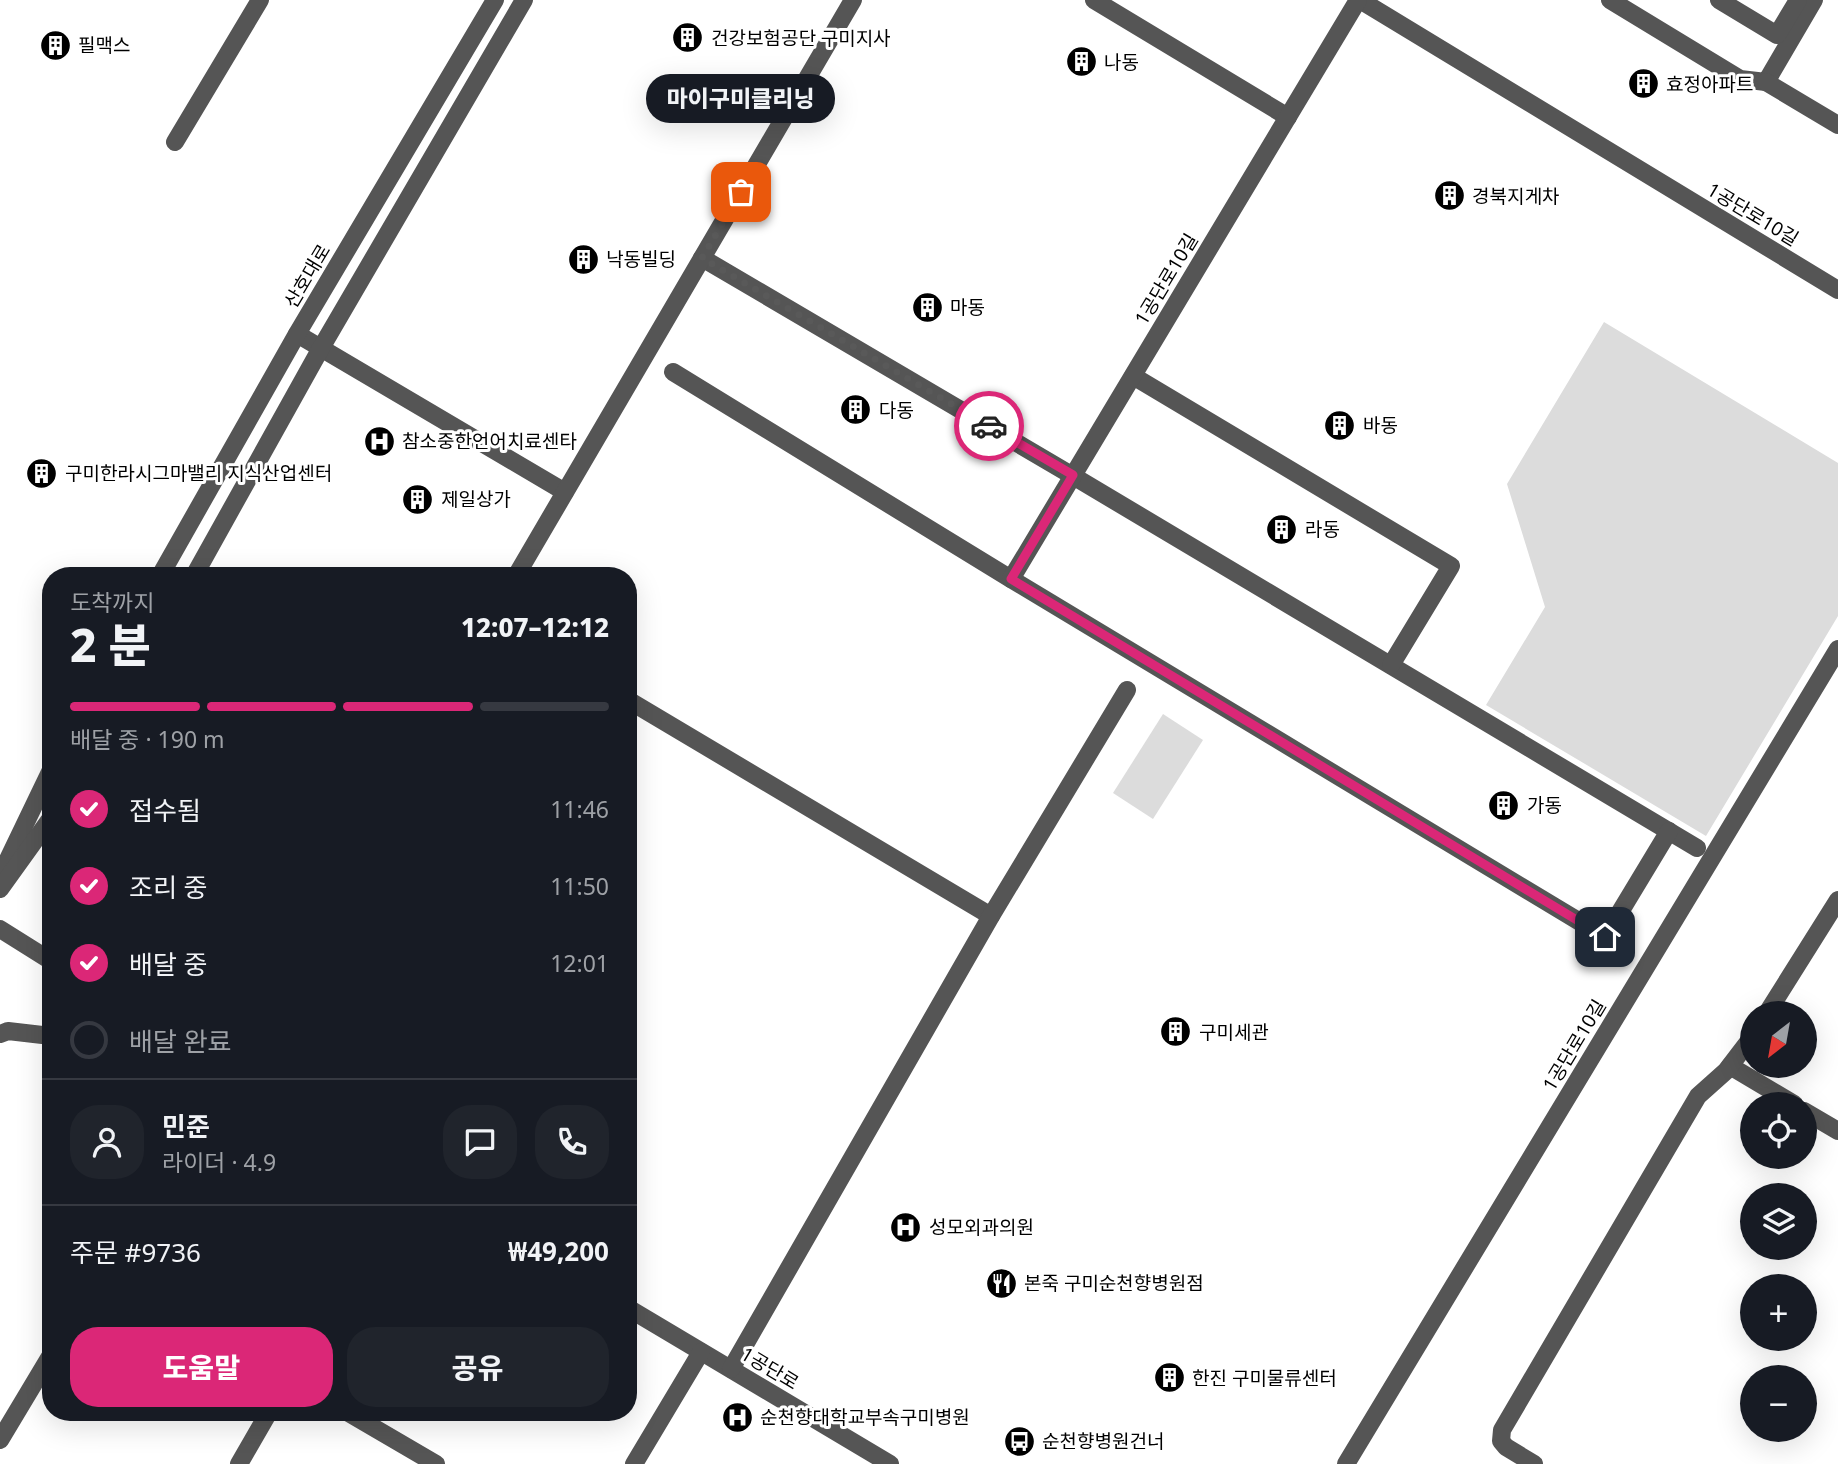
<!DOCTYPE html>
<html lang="ko">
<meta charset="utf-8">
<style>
:root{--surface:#171b24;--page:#20242c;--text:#f1f3f6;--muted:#9ea1a6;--line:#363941;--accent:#db2777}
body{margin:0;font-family:"Noto Sans","Noto Sans KR",sans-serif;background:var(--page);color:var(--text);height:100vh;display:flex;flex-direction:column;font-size:26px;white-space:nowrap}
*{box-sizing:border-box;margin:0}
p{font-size:23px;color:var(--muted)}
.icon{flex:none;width:38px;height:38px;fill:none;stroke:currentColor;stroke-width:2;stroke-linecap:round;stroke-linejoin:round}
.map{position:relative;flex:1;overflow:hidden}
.drawer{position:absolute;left:42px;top:567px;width:595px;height:854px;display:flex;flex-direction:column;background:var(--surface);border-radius:28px;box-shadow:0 7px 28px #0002}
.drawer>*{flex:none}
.needle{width:46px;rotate:211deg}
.tools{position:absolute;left:1740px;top:1001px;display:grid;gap:14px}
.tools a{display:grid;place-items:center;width:77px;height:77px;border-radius:50%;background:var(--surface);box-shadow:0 7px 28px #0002;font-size:35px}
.pin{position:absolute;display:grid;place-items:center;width:60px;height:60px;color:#fff;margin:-30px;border-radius:14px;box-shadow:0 4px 10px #0006}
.courier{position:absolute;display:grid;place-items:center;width:70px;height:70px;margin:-35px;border:5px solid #db2777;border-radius:50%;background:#fff;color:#222;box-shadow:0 2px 9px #0007}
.bubble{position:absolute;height:49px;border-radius:24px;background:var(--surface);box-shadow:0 7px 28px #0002;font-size:23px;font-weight:800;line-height:49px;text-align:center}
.overview em{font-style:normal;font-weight:800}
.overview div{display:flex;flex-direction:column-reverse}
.overview{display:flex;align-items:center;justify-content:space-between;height:119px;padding:0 28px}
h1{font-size:46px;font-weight:800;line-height:52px}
.bar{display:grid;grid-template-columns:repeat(4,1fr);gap:10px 7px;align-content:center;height:84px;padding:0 28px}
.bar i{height:9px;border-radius:5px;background:var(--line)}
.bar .current{background:var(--accent)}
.bar p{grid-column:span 4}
.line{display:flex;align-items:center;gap:18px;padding:0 28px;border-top:2px solid var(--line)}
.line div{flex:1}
.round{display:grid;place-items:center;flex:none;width:74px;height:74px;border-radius:28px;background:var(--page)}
ol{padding:0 28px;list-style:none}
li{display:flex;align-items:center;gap:21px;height:77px}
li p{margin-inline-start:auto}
li .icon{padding:7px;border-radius:50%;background:var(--accent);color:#fff;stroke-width:4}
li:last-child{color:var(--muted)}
li i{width:38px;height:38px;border:4px solid var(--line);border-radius:50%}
.primary-button{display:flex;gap:14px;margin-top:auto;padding:14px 28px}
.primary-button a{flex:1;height:80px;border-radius:28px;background:var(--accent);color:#fff;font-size:28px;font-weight:800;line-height:80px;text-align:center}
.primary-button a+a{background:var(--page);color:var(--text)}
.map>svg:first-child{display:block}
.green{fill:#dcdcdc}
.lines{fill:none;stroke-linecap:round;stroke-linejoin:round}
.minor{stroke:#555;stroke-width:18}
.done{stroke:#595959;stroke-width:7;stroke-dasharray:0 12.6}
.route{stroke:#db2777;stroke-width:9}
.labels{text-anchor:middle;stroke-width:6;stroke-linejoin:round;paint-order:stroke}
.poi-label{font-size:19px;fill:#000;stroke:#fff;text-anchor:start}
.street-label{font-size:19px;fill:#000;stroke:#fff}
</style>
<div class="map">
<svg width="1838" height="1464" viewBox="0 0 1838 1464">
<rect width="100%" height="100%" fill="#fff"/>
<g class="green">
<polygon points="1604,322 1838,463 1838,616 1706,836 1486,705 1545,607 1507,484"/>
<polygon points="1163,714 1203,740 1153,819 1113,793"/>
</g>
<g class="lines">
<g class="minor">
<polyline points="1094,0 1288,117"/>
<polyline points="1360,0 1838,290"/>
<polyline points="1610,0 1740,79 1766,82 1814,0"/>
<polyline points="1719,0 1777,35 1798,0"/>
<polyline points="1766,82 1838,125"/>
<polyline points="175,142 260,0"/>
<polyline points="702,258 1073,476 1697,848"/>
<polyline points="297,334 565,492"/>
<polyline points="673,372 1011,579 1605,937 1669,831"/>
<polyline points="1133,376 1451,566 1391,665"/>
<polyline points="160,576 297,334 495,0"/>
<polyline points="194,576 321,348 524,0"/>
<polyline points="516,576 853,0"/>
<polyline points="1011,579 1358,0"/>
<polyline points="628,700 991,916"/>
<polyline points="0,876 51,770"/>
<polyline points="0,889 51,818"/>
<polyline points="0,929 51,961"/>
<polyline points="1767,1013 1838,900"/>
<polyline points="0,1034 8,1031 51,1036"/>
<polyline points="1730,1066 1794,1104"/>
<polyline points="1804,1111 1838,1131"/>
<polyline points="628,1308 890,1464"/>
<polyline points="731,1369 991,916 1127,690"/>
<polyline points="347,1412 436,1464"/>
<polyline points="0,1440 51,1355"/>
<polyline points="239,1464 269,1412"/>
<polyline points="634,1464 701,1352"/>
<polyline points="1346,1464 1838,649"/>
<polyline points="1534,1464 1506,1447 1501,1441 1502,1430 1698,1096 1726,1071 1752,1037"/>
</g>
</g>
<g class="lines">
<polyline class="done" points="741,192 702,258 989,426"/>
<polyline class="route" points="989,426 1073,475 1011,579 1605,937"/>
</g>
<defs>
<symbol id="building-disc" viewBox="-11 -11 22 22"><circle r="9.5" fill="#000" stroke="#fff"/><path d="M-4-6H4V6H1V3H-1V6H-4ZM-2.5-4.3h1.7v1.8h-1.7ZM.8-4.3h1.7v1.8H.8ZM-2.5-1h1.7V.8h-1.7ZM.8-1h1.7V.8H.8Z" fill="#fff"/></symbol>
<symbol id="hospital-disc" viewBox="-11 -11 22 22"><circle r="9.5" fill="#000" stroke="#fff"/><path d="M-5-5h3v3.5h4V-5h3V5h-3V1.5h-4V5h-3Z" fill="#fff"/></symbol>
<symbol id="restaurant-disc" viewBox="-11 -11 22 22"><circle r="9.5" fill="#000" stroke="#fff"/><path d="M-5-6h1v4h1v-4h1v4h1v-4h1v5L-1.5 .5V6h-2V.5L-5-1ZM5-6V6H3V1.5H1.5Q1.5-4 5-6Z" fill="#fff"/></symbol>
<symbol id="bus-disc" viewBox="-11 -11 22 22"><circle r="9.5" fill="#000" stroke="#fff"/><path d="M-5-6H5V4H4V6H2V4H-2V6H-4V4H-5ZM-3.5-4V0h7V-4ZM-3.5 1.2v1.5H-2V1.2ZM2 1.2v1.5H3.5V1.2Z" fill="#fff"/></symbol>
</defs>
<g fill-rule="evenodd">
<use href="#building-disc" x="670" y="20" width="35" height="35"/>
<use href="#building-disc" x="38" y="28" width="35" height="35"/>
<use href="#building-disc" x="1064" y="44" width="35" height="35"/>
<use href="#building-disc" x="1626" y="66" width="35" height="35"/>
<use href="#building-disc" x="1432" y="178" width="35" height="35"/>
<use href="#building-disc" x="566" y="242" width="35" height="35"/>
<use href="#building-disc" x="910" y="290" width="35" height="35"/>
<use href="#building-disc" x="838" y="392" width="35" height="35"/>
<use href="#building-disc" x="1322" y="408" width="35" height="35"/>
<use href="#hospital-disc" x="362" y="424" width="35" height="35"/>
<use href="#building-disc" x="24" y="456" width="35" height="35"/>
<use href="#building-disc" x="400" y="482" width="35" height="35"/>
<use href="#building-disc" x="1264" y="512" width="35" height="35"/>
<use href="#building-disc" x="1486" y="788" width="35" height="35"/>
<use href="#building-disc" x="1158" y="1014" width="35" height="35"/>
<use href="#hospital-disc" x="888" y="1210" width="35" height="35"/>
<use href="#restaurant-disc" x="984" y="1266" width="35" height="35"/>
<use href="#building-disc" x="1152" y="1360" width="35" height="35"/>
<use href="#hospital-disc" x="720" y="1400" width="35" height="35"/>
<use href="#bus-disc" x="1002" y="1424" width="35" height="35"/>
</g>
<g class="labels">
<g class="poi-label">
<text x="711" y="45">건강보험공단 구미지사</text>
<text x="78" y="52">필맥스</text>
<text x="1104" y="69">나동</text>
<text x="1666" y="91">효정아파트</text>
<text x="1472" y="203">경북지게차</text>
<text x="606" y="266">낙동빌딩</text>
<text x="950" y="314">마동</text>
<text x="879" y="417">다동</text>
<text x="1363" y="432">바동</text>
<text x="402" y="448">참소중한언어치료센타</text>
<text x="65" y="480">구미한라시그마밸리 지식산업센터</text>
<text x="441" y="506">제일상가</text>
<text x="1305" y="536">라동</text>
<text x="1527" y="812">가동</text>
<text x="1199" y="1039">구미세관</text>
<text x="929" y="1234">성모외과의원</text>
<text x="1024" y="1290">본죽 구미순천향병원점</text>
<text x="1192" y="1385">한진 구미물류센터</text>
<text x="760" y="1424">순천향대학교부속구미병원</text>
<text x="1042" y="1448">순천향병원건너</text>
</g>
<g class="street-label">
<text transform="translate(1753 214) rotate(31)" y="7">1공단로10길</text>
<text transform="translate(307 276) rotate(-59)" y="7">산호대로</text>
<text transform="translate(1166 279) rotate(-59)" y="7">1공단로10길</text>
<text transform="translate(1574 1045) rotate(-59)" y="7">1공단로10길</text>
<text transform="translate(770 1368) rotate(31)" y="7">1공단로</text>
</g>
</g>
</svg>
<div class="tools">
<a><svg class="needle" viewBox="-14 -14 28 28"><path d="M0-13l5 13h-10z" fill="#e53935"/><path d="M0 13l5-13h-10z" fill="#9ea1a6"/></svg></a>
<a><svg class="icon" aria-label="locate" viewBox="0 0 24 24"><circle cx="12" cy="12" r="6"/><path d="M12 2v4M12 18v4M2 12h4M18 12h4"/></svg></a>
<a><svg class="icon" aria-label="layers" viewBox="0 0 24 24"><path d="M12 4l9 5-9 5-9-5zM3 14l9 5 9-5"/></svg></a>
<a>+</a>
<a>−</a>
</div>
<div class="pin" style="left:741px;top:192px;background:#ea580c"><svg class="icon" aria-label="bag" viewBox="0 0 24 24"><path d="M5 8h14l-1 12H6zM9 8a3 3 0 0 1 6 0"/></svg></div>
<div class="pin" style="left:1605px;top:937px;background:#1f2937"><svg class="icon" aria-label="home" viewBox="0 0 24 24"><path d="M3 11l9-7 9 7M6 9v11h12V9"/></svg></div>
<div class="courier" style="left:989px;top:426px"><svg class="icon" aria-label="car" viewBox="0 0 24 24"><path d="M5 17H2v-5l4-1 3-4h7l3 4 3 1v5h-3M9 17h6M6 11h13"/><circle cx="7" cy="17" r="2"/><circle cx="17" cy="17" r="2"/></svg></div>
<div class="bubble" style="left:646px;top:74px;width:189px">마이구미클리닝</div>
<section class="drawer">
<div class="overview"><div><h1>2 분</h1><p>도착까지</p></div><em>12:07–12:12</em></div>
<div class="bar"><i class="current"></i><i class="current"></i><i class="current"></i><i></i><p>배달 중 · 190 m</p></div>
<ol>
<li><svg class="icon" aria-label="check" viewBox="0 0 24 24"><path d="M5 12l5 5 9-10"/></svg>접수됨<p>11:46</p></li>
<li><svg class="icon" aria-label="check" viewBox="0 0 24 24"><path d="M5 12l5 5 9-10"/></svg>조리 중<p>11:50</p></li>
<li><svg class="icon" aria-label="check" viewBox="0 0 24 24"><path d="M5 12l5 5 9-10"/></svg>배달 중<p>12:01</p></li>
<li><i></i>배달 완료</li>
</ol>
<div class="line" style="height:126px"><a class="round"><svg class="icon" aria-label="person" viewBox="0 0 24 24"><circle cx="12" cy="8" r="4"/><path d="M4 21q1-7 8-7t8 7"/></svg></a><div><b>민준</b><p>라이더 · 4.9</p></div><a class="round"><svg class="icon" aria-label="chat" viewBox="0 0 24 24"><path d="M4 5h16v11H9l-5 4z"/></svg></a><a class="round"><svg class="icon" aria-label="phone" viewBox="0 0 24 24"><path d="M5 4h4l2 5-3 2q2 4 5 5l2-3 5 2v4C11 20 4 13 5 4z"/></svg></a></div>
<div class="line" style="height:91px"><div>주문 #9736</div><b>₩49,200</b></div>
<div class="primary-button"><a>도움말</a><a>공유</a></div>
</section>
</div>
